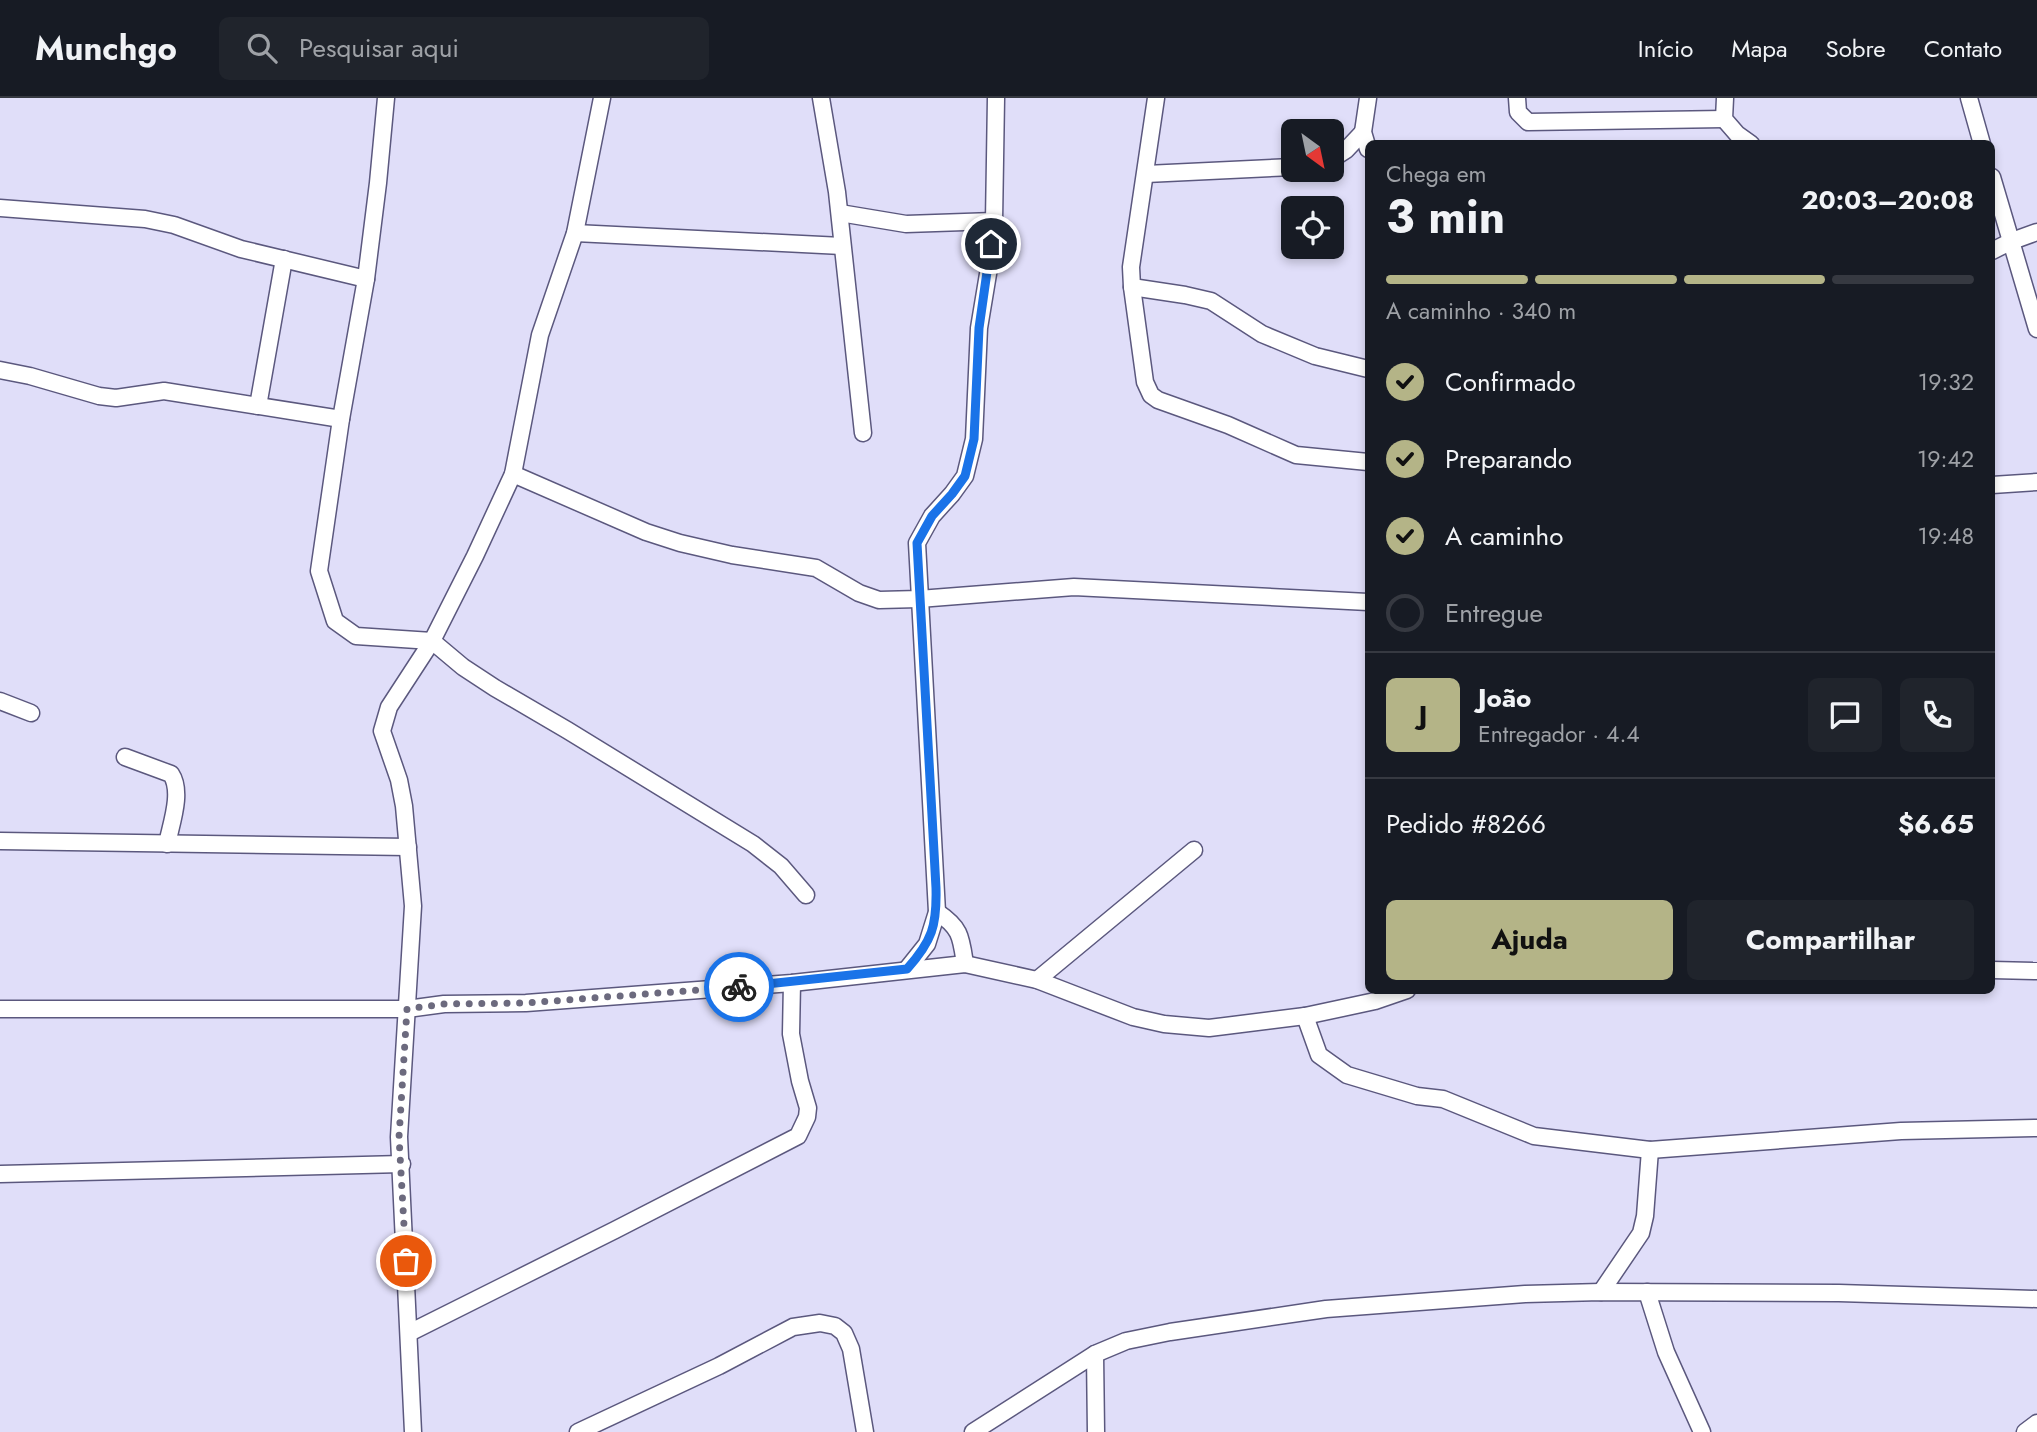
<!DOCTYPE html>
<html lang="pt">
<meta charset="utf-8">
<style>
:root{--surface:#171b24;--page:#20242c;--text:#f1f3f6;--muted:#9ea1a6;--line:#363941;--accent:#b4b487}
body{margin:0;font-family:Jost,sans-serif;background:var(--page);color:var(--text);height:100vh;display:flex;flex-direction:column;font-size:26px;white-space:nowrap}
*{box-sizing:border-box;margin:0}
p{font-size:23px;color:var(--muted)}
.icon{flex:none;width:38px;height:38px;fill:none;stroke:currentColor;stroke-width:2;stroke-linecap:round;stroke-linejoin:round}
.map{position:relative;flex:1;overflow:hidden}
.side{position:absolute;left:1365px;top:42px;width:630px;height:854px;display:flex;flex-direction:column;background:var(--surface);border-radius:10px;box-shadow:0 4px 10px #0003}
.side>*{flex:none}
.needle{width:46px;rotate:147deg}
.buttons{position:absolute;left:1281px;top:21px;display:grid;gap:14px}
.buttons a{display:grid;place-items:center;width:63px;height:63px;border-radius:10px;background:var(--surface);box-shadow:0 4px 10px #0003;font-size:35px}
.pin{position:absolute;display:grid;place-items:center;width:60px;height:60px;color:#fff;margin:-30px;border:4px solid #fff;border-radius:50%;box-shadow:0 2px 7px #0007}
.courier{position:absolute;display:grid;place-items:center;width:70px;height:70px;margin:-35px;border:5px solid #1a73e8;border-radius:50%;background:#fff;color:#222;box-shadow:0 2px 9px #0007}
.summary em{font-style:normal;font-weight:700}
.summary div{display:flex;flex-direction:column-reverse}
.summary{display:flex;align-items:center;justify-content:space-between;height:119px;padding:0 21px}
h1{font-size:46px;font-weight:700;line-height:52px}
.bar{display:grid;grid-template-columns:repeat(4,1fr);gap:10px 7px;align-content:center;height:84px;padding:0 21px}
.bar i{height:9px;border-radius:5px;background:var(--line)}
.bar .active{background:var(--accent)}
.bar p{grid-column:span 4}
.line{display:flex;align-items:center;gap:18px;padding:0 21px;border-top:2px solid var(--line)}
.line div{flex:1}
.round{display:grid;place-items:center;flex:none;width:74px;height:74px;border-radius:10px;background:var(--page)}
ol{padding:0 21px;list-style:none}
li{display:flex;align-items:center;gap:21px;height:77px}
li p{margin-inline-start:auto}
li .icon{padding:7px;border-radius:50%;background:var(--accent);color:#111;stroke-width:4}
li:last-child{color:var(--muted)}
li i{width:38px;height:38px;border:4px solid var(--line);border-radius:50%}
.action{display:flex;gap:14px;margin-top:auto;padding:14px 21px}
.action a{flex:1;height:80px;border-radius:10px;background:var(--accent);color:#111;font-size:28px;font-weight:700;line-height:80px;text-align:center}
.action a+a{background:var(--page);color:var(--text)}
header{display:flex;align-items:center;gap:42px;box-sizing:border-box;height:98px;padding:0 35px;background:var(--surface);border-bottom:2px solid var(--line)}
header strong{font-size:33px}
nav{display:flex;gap:38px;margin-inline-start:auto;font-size:24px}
.search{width:490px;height:63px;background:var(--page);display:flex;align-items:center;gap:18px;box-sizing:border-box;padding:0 24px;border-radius:10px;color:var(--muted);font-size:26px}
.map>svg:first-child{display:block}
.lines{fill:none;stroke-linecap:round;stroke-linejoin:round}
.street-casing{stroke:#5b587e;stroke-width:19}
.street{stroke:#fff;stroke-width:16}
.done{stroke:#6c6a7e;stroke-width:7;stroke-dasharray:0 12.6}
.route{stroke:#1a73e8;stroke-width:9}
</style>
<header>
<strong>Munchgo</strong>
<div class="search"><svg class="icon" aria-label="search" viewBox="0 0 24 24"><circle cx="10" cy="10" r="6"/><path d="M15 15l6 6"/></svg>Pesquisar aqui</div>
<nav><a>Início</a><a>Mapa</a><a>Sobre</a><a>Contato</a></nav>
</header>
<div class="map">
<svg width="2037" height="1334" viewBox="0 0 2037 1334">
<rect width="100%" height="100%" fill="#e0def9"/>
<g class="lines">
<defs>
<g id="street">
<polyline points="386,0 378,85 366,181 341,321 319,473 335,523 356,538 432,543 463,569 495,590 567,632 753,746 781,768 806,797"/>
<polyline points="821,0 837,94 863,335"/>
<polyline points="1156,0 1131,169 1132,189 1185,197 1211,203 1262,236 1315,258 1368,271"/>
<polyline points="1368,0 1363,34 1368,51"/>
<polyline points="1517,0 1518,14 1528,24 1724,21"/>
<polyline points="1725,0 1724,21 1737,36 1751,46"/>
<polyline points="1969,0 1982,46"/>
<polyline points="1332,61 1346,52 1363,34"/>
<polyline points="1146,76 1293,69"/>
<polyline points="1992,79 2037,231"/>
<polyline points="0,110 145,121 174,127 241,151 366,181"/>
<polyline points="840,115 906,126 994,123"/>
<polyline points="575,135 842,148"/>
<polyline points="1992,153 2012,143 2037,134"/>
<polyline points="1132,189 1145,284 1151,297 1158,302 1228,327 1296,357 1368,364"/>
<polyline points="0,272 30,278 99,298 116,300 164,293 341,321"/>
<polyline points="258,308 284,161"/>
<polyline points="513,376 646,434 680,445 732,457 816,470 859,495 879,502 919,501 1074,489 1368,504"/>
<polyline points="1992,387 2037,384"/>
<polyline points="0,603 31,615"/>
<path d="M125,659L171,676C183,694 171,726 167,746"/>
<polyline points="0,743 408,749"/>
<path d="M937,814C961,830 961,839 965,866"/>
<polyline points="907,871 927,846 937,814 917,445 932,418 952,396 965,378 974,341 979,230 989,170 994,123 996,0"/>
<polyline points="1992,872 2037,873"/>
<polyline points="1037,882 1194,752"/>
<polyline points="0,911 407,911 444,906 526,905 792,885 965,866 1037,882 1133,919 1164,926 1209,930 1305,918 1375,903 1407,892"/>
<polyline points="1305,918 1319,957 1347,977 1417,998 1443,1001 1534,1038 1650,1052 1901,1033 2037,1030"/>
<polyline points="0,1076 402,1066"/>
<polyline points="1601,1194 1641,1135 1645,1118 1650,1052"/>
<polyline points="1647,1194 1666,1254 1702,1334"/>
<polyline points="409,1235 615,1132 798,1038 807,1019 808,1010 800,983 791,936 792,885"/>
<polyline points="1095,1256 1096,1334"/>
<polyline points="413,1334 399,1039 413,808 404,708 399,682 382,633 389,609 432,543 475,458 513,376 540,237 575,135 602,0"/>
<polyline points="578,1334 719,1268 793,1229 820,1225 835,1228 844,1235 851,1251 865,1334"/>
<polyline points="973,1334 1095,1256 1126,1243 1170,1234 1326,1211 1525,1196 1601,1194 1839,1195 2037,1201"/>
<polyline points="2025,1334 2037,1325"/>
</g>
</defs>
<use href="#street" class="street-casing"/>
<use href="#street" class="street"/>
</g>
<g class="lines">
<polyline class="done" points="406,1163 399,1039 407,911 444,906 526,905 739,889"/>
<path class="route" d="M739,889L907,871C932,843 937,828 936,790L917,445L932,418L952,396L965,378L974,341L979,230L991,146"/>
</g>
</svg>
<div class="buttons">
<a><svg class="needle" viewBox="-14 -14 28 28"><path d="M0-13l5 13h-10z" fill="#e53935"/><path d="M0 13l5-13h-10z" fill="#9ea1a6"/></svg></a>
<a><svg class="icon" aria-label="locate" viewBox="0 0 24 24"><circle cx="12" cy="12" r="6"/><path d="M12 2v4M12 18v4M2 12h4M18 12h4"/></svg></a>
</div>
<div class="pin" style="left:406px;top:1163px;background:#ea580c"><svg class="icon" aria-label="bag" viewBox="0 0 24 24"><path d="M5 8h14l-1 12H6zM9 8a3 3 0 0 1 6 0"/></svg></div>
<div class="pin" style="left:991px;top:146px;background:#1f2937"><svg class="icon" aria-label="home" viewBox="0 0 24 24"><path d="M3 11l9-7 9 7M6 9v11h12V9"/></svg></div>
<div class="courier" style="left:739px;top:889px"><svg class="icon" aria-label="bike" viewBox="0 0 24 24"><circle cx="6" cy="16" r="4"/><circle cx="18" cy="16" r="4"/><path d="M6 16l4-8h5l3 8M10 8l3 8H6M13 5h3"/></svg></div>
<section class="side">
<div class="summary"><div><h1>3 min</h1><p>Chega em</p></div><em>20:03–20:08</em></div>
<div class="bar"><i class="active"></i><i class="active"></i><i class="active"></i><i></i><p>A caminho · 340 m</p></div>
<ol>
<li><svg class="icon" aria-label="check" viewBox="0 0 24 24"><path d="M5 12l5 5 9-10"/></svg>Confirmado<p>19:32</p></li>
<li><svg class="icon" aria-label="check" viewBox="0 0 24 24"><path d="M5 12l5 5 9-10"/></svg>Preparando<p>19:42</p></li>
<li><svg class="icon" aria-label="check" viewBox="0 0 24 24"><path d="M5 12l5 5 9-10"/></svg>A caminho<p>19:48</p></li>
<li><i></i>Entregue</li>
</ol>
<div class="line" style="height:126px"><b class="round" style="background:var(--accent);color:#111">J</b><div><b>João</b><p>Entregador · 4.4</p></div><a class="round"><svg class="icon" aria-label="chat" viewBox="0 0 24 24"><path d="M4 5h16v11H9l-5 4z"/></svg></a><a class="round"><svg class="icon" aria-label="phone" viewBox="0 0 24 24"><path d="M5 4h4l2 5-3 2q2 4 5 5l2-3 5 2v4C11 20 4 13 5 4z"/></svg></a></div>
<div class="line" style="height:91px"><div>Pedido #8266</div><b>$6.65</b></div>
<div class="action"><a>Ajuda</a><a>Compartilhar</a></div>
</section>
</div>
